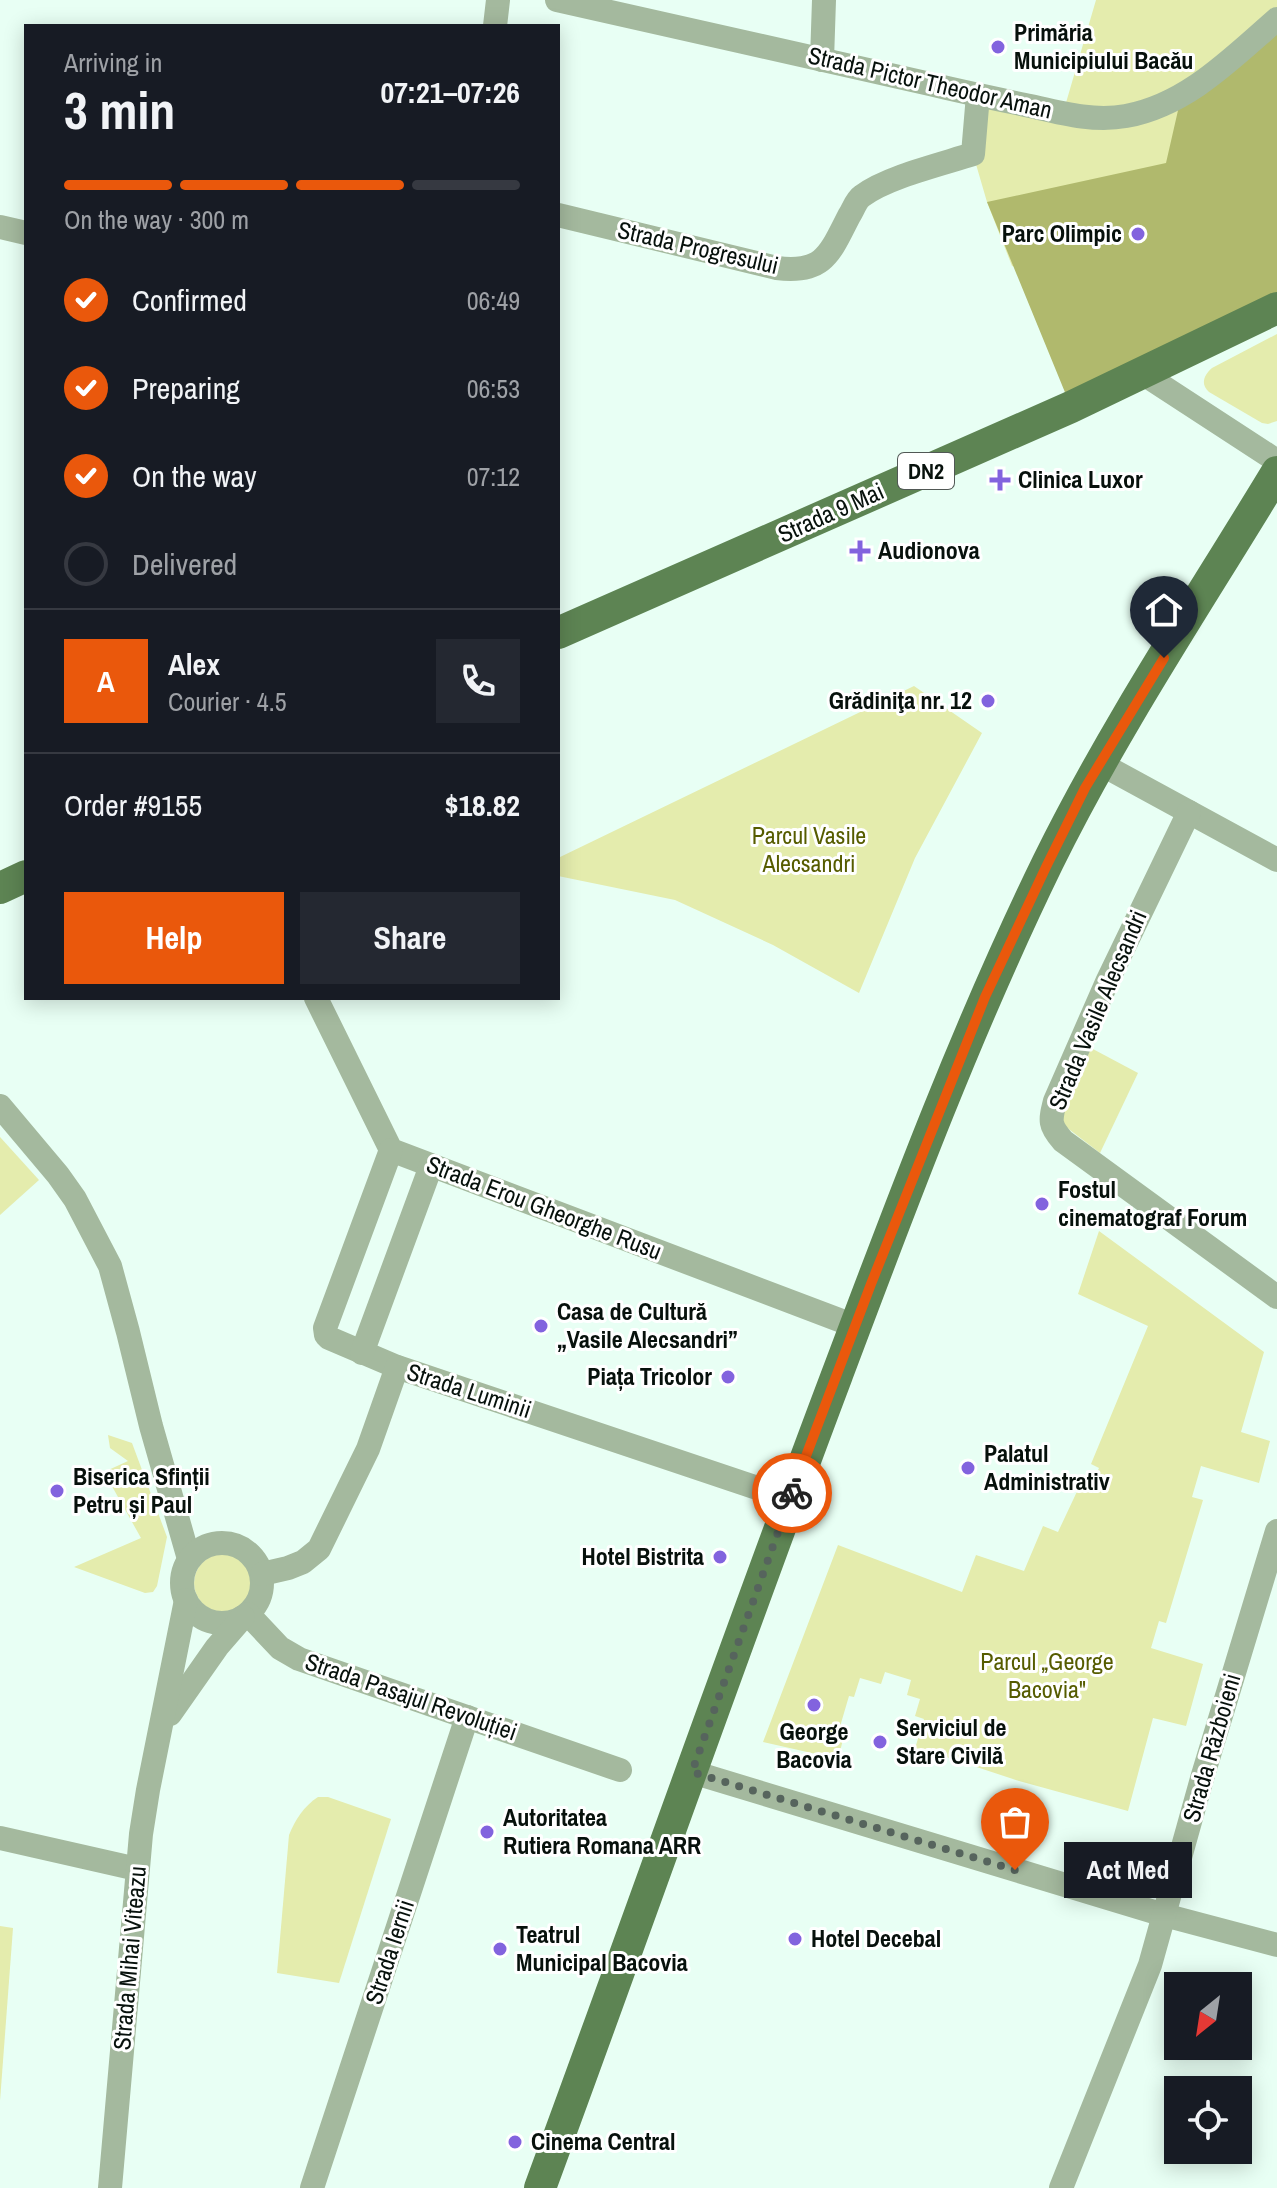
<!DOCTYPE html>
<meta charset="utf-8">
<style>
:root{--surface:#171b24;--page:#242831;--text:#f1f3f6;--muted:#9ea1a6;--line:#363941;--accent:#ea580c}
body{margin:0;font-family:"Archivo Narrow",sans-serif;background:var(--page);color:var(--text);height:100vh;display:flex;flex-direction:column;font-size:30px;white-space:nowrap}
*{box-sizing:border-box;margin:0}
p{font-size:26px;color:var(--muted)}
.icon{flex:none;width:44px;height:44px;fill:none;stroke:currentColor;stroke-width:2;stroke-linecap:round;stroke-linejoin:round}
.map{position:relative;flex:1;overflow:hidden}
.side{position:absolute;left:24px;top:24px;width:536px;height:976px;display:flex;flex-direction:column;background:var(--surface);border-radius:0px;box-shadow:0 4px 20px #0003}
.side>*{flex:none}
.needle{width:52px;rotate:210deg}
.fabs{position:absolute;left:1164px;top:1972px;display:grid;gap:16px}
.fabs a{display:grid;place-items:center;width:88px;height:88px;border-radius:0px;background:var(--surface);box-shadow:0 4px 20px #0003;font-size:40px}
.pin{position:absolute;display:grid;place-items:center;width:68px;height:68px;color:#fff;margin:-82px -34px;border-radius:50% 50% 50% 0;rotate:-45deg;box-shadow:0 0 8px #0007}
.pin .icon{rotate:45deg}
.courier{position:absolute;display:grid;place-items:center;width:80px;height:80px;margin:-40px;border:6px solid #ea580c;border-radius:50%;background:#fff;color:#222;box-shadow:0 2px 10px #0007}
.bubble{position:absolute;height:56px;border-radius:0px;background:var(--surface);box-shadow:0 4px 20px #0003;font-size:26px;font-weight:700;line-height:56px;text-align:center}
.summary em{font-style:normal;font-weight:700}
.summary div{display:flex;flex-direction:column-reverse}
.summary{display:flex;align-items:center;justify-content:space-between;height:136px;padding:0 40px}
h1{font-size:52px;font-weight:700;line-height:60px}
.bar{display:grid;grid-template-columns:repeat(4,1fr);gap:12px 8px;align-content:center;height:96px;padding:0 40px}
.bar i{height:10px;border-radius:6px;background:var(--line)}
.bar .active{background:var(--accent)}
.bar p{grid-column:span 4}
.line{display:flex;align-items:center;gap:20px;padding:0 40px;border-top:2px solid var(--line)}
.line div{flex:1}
.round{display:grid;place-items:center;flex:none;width:84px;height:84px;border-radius:0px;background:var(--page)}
ol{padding:0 40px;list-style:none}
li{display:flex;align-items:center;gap:24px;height:88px}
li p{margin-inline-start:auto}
li .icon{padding:8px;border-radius:50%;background:var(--accent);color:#fff;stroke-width:4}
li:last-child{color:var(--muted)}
li i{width:44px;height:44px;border:4px solid var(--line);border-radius:50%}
.cta{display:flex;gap:16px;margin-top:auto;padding:16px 40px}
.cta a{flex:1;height:92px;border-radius:0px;background:var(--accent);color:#fff;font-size:32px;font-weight:700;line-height:92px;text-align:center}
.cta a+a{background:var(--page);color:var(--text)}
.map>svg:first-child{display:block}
.green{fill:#e4ecad}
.forest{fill:#b0b96d}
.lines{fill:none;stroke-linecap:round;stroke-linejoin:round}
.minor{stroke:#a4b99e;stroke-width:24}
.major{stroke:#5d8453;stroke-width:32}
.done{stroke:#56645d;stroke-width:8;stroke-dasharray:0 14.4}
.route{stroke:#ea580c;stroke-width:10}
.poi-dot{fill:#8263de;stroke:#fff;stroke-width:3}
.labels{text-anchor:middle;stroke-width:6;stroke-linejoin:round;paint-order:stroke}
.shield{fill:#fff;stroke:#515855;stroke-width:2}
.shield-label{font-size:22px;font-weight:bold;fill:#07110c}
.poi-label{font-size:24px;font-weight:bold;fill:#07110c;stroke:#fff;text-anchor:start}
.street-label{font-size:24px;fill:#07110c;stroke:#fff}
.park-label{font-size:24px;fill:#565c00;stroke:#fff}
</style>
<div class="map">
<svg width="1277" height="2188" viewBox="0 0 1277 2188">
<rect width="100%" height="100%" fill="#e8fff4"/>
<g class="green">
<polygon points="1096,0 1277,0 1277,308 1012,266 987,202 973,154 978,95 1063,113"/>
<path d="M1277,334V421L1268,424L1262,423L1209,392C1200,384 1204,375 1212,368Z"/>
<polygon points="914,686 982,733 915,858 859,993 773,945 675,900 558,876 558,858"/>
<polygon points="1091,1048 1138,1073 1100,1153 1057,1120"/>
<polygon points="0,1137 39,1180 0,1215"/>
<polygon points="1099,1231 1264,1352 1241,1432 1270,1441 1259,1483 1201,1466 1192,1497 1203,1500 1166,1623 1159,1621 1151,1648 1203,1664 1186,1726 1153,1718 1128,1811 1019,1781 928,1751 926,1759 913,1755 924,1719 915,1716 920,1699 907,1695 911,1680 885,1672 881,1684 860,1678 854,1697 849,1696 839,1730 845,1732 838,1759 763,1742 838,1545 962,1592 976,1555 1024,1571 1043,1526 1058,1532 1081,1483 1090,1487 1099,1468 1091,1464 1148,1326 1078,1294"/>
<polygon points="108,1435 132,1443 167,1537 157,1586 153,1592 145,1593 74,1567 141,1538 104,1472 128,1461 110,1448"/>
<circle cx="223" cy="1583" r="29"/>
<path d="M318,1797H328L391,1819L339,1983L277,1973L289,1835C295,1820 304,1806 318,1797Z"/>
<polygon points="0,1926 13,1928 0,2101"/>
</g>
<polygon class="forest" points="1277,29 1277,308 1071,407 987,202 1166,163 1179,106"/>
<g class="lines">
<g class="minor">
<path d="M557,0C681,28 806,56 930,84C963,92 997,99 1030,106C1061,113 1094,122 1126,116C1187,105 1232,58 1277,19"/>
<polyline points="495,26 498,0"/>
<polyline points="822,60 824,0"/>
<path d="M558,215L777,268C824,274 830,253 849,216C853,210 856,200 862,196C887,177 942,164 973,154L978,95"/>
<polyline points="0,227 26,233"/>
<polyline points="1142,373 1277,461"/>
<polyline points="1099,763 1277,860"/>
<path d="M1189,812L1107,982L1055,1101C1050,1121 1049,1125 1063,1141L1277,1297"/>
<polyline points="316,998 391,1150 855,1326"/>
<polyline points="0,1106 58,1175 75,1199 110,1266 128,1332 151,1426 189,1559"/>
<polyline points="391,1150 325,1328 326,1335 329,1338 397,1367 790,1499"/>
<polyline points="362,1353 431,1166"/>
<circle cx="222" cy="1583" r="40"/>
<polyline points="262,1574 288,1568 303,1562 319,1549 368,1449 397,1367"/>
<polyline points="248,1614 280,1648 299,1659 620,1770"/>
<polyline points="170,1714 217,1647 243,1617"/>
<polyline points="692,1772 1164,1915 1277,1945"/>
<polyline points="0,1838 137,1869"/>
<polyline points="110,2188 141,1834 148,1790 186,1600"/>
<polyline points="312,2188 467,1717"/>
<polyline points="1061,2188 1150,1965 1203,1775 1277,1531"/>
</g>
<g class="major">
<polyline points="558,633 1071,407 1277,308"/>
<polyline points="0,888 26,876"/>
<path d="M540,2188C640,1917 735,1645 837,1375C902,1202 967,1028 1048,862C1115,726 1199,601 1277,472"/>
</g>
</g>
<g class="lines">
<polyline class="done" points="792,1493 692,1772 1015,1870"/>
<polyline class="route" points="792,1493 871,1284 985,997 1046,867 1085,788 1164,658"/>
</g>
<g class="poi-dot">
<circle cx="998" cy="47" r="8"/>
<circle cx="1138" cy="234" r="8"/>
<path d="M996 468h8v8h8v8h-8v8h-8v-8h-8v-8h8z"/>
<path d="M856 539h8v8h8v8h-8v8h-8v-8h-8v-8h8z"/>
<circle cx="988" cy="701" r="8"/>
<circle cx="1042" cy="1204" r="8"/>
<circle cx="541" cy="1326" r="8"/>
<circle cx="728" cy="1377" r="8"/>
<circle cx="968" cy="1468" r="8"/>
<circle cx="57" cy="1491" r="8"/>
<circle cx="720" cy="1557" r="8"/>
<circle cx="814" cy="1705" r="8"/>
<circle cx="880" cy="1742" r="8"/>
<circle cx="487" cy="1832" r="8"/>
<circle cx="795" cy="1939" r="8"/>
<circle cx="500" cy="1949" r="8"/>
<circle cx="515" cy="2142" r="8"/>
</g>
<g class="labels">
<rect class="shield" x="898" y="453" width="56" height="36" rx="6"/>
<g class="shield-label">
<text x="926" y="479">DN2</text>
</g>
<g class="poi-label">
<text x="1014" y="41">Primăria<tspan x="1014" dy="28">Municipiului Bacău</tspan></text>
<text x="1122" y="242" text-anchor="end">Parc Olimpic</text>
<text x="1018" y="488">Clinica Luxor</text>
<text x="878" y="559">Audionova</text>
<text x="972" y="709" text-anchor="end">Grădiniţa nr. 12</text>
<text x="1058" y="1198">Fostul<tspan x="1058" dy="28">cinematograf Forum</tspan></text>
<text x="557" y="1320">Casa de Cultură<tspan x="557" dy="28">„Vasile Alecsandri”</tspan></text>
<text x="712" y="1385" text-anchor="end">Piața Tricolor</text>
<text x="984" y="1462">Palatul<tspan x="984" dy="28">Administrativ</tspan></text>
<text x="73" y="1485">Biserica Sfinții<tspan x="73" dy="28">Petru și Paul</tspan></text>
<text x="704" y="1565" text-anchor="end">Hotel Bistrita</text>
<text x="896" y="1736">Serviciul de<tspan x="896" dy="28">Stare Civilă</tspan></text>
<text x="814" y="1740" text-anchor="middle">George<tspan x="814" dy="28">Bacovia</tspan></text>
<text x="503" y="1826">Autoritatea<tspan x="503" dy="28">Rutiera Romana ARR</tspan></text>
<text x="516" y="1943">Teatrul<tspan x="516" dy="28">Municipal Bacovia</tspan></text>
<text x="811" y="1947">Hotel Decebal</text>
<text x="531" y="2150">Cinema Central</text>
</g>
<g class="street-label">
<text transform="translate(930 83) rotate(13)" y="8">Strada Pictor Theodor Aman</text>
<text transform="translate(698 248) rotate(13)" y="8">Strada Progresului</text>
<text transform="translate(831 513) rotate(-24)" y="8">Strada 9 Mai</text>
<text transform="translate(1098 1010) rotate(-67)" y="8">Strada Vasile Alecsandri</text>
<text transform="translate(544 1208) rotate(21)" y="8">Strada Erou Gheorghe Rusu</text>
<text transform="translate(469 1391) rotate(18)" y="8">Strada Luminii</text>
<text transform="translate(411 1697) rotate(19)" y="8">Strada Pasajul Revoluției</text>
<text transform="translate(1212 1748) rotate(-74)" y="8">Strada Războieni</text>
<text transform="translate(390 1952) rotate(-72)" y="8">Strada Iernii</text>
<text transform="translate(130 1958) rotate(-85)" y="8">Strada Mihai Viteazu</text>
</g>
<g class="park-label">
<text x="809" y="844">Parcul Vasile<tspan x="809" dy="28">Alecsandri</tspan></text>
<text x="1047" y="1670">Parcul „George<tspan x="1047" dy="28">Bacovia"</tspan></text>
</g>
</g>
</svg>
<div class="fabs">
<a><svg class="needle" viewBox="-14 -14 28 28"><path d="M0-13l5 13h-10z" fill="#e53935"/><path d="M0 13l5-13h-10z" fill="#9ea1a6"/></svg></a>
<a><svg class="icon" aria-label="locate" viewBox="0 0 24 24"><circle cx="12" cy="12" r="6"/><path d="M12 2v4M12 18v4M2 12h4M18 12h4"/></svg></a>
</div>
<div class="pin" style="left:1015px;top:1870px;background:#ea580c"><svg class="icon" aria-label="bag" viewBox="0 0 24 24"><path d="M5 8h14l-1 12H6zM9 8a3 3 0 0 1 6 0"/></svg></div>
<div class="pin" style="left:1164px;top:658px;background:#1f2937"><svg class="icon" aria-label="home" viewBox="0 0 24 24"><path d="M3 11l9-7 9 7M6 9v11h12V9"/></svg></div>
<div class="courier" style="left:792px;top:1493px"><svg class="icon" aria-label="bike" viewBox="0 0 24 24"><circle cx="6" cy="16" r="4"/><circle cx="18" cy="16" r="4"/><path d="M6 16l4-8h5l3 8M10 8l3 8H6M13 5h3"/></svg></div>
<div class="bubble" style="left:1064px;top:1842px;width:128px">Act Med</div>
<section class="side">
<div class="summary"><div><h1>3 min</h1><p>Arriving in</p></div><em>07:21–07:26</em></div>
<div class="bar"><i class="active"></i><i class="active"></i><i class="active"></i><i></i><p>On the way · 300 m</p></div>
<ol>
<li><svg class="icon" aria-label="check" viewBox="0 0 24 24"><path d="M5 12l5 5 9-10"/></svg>Confirmed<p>06:49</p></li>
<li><svg class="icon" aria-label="check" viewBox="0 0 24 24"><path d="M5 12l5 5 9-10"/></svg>Preparing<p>06:53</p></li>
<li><svg class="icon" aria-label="check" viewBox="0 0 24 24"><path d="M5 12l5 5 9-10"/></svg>On the way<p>07:12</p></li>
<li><i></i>Delivered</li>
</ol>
<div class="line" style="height:144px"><b class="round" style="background:var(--accent);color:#fff">A</b><div><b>Alex</b><p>Courier · 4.5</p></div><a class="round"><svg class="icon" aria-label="phone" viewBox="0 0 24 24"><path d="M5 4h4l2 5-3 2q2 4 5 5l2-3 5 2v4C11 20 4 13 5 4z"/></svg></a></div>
<div class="line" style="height:104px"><div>Order #9155</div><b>$18.82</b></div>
<div class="cta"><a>Help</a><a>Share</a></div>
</section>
</div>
